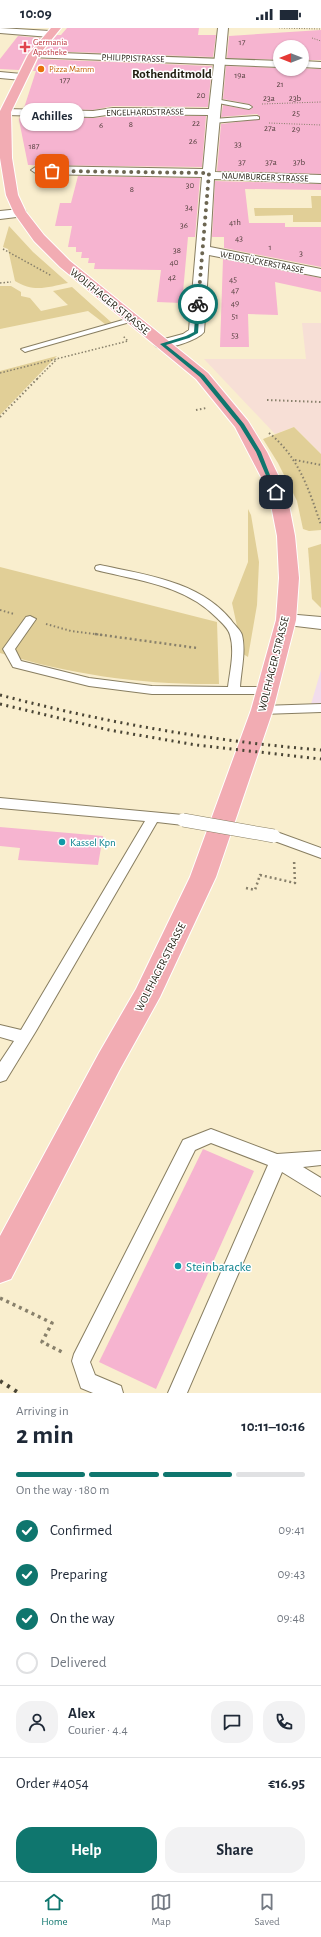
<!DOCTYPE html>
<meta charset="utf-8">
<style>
:root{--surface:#fff;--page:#f2f2f3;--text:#1f2937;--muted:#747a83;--line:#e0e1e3;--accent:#0f766e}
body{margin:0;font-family:"Alegreya Sans",sans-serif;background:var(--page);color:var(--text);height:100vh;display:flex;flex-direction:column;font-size:15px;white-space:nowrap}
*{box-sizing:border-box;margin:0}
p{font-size:13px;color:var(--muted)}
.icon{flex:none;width:22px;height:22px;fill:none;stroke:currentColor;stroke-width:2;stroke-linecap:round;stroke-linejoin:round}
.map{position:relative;height:1365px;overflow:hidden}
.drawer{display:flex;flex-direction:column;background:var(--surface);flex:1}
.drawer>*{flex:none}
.needle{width:26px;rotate:270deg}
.buttons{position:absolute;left:273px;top:12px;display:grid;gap:8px}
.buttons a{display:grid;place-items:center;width:36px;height:36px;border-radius:50%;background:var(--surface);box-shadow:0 1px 3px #0004;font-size:20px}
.pin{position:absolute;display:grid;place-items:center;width:34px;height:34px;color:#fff;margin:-17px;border-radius:8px;box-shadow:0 2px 6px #0006}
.courier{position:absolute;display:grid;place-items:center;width:40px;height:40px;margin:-20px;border:3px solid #0f766e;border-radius:50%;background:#fff;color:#222;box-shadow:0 1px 5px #0007}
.bubble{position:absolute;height:28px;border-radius:14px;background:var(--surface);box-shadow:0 1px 3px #0004;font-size:13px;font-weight:600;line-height:28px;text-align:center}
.head em{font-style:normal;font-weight:600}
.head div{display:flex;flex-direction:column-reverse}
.head{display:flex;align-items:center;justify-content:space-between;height:68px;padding:0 16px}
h1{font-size:26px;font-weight:600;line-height:30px}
.bar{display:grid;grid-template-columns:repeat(4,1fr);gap:6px 4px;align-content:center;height:48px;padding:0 16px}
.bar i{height:5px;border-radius:3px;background:var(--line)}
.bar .active{background:var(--accent)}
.bar p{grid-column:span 4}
.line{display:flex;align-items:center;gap:10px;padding:0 16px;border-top:1px solid var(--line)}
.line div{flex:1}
.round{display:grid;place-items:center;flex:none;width:42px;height:42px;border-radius:16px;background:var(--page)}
ol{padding:0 16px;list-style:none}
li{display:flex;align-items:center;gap:12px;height:44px}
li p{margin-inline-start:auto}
li .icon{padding:4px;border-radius:50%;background:var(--accent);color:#fff;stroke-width:4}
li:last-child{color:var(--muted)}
li i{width:22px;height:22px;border:2px solid var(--line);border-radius:50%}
.action{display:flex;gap:8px;margin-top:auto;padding:8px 16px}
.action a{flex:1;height:46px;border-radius:16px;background:var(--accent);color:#fff;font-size:16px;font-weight:600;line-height:46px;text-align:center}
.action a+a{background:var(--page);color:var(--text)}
.status{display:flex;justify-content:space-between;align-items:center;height:28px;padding:0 20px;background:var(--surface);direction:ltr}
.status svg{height:11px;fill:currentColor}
.dock{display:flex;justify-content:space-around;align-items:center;height:56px;border-top:1px solid var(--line);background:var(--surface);font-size:11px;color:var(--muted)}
.dock a{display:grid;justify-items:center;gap:2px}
.dock .active{color:var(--accent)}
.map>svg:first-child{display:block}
.commercial{fill:#f7dfd6}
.industrial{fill:#f2ddec}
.green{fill:#e1cf97}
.building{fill:#f6b4d0}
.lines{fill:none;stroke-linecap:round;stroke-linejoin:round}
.service-casing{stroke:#887e61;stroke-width:2}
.minor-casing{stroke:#887e61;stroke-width:2}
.tertiary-casing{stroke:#887e61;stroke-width:2}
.primary-casing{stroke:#fff;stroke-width:2}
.path-far4{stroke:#88806b;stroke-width:1;stroke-dasharray:1 1.5;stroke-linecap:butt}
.path-far3{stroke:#88806b;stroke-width:1.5;stroke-dasharray:1.5 2;stroke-linecap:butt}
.path-far2{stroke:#88806b;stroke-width:2;stroke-dasharray:1.5 2.5;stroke-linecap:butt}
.path-far1{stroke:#88806b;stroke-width:2.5;stroke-dasharray:2 3;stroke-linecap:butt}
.path{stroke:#88806b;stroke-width:3.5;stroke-dasharray:3 4;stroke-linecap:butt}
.service{fill:#fff;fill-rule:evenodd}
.minor{fill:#fff;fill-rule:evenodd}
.tertiary{fill:#fff;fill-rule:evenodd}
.primary{fill:#f2acb3;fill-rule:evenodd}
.rail-far1{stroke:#4a4535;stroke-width:3;stroke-dasharray:2 4.5;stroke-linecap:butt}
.rail{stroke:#4a4535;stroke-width:4;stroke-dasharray:3 5.5;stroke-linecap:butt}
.service-bridge-casing{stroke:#887e61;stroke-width:14;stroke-linecap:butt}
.service-bridge{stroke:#fff;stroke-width:13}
.route{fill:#0f766e}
.done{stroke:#6c6652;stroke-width:4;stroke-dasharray:0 7.2}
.health-dot{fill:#e0444e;stroke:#fff;stroke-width:1.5}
.food-dot{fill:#e8710a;stroke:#fff;stroke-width:1.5}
.culture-dot{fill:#0f9aa8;stroke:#fff;stroke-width:1.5}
.labels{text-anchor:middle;stroke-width:3;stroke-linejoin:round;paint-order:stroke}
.far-health-label{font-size:9px;fill:#be3a42;stroke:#fff;text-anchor:start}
.number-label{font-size:9px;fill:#564240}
.far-street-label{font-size:9px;fill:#201c10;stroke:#fff}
.far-food-label{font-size:9px;fill:#c56008;stroke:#fff;text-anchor:start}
.street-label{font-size:11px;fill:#201c10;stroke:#fff}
.culture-label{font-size:11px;fill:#0d838f;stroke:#fff;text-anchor:start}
.far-district-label{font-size:13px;font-weight:bold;fill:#201c10;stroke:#fff}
.near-culture-label{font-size:13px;fill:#0d838f;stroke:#fff;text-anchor:start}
</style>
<div class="status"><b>10:09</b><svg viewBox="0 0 49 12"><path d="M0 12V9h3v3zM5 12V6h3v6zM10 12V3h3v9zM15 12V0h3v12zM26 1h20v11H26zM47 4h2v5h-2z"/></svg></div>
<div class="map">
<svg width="321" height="1365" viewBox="0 0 321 1365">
<rect width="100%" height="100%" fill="#f9eece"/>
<polygon class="commercial" points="302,295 321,295 321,426 294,399 275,406 204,331 306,331"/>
<polygon class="industrial" points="321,642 321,682 309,683"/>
<g class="green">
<polygon points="311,168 321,168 321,194 293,194 293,187 255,188 254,180 312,180"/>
<path d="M9,198L33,224L68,255C48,259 34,265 15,253L8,221L3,219Z"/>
<polygon points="0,258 11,258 21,264 21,268 30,270 41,283 68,277 53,263 72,259 112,295 105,296 88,283 0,301"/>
<polygon points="57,328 49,336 0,387 0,343"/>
<polygon points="294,399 321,426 321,502 309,503 303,501 297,473 278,435 263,411"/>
<polygon points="248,481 251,487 259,534 257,577 248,629 243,626 232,575 248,534"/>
<polygon points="321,516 321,580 312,571 308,520"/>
<path d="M0,539L217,594L219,656C144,657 72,647 0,625Z"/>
</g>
<g class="building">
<polygon points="67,0 199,0 198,7 216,7 213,29 44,23 57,7 61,7"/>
<polygon points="321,2 321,32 302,32 302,19 280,19 280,32 227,30 229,8"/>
<polygon points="18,8 41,10 27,26 19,42 0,41 0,31"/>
<polygon points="38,31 212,38 208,79 113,78 93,82 24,80 36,43 33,43"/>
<polygon points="226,38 321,41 321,146 217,143 221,96 260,91 260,88 257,86 221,89 223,77 249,82 253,79 249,76 223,71"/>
<polygon points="113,88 206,88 202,139 28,137 19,92 20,89 93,90"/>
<polygon points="78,148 200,150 195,209 188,209 182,275 157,274 161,242 94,241 95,235 88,235 89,230 81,230 82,224 76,224 76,219 68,219 72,198 55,198 60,175 71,175"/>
<polygon points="215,153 321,156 321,162 245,161 249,195 285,195 285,199 321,199 321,239 224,220 224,209 212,209"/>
<polygon points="223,231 321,250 321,264 275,254 278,287 248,286 249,319 220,319"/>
<polygon points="0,799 103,808 98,837 18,832 20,820 0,818"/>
<polygon points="203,1121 254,1143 156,1361 99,1334"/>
</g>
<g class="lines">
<defs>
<g id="service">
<polygon points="215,71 249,77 252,79 249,81 213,74 213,72"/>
<polygon points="257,88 259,89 259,91 213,95 210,93 213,91"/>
<polygon points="130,290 137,292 28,323 25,324 21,321"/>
<path d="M100,537C146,547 199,553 231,592C234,597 240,601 242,607C246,623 241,643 240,659H267L273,663L271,666H152L89,658L13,639L3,621L26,589L30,588L36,591L15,621L21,633L89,650L152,658L228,659C230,643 235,623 230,607C229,601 221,594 217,590C185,557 139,553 96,542L95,540L96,538Z"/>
<polygon points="321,676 321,684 262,686 256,682 262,678"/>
<polygon points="0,770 183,787 188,789 190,792 188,795 183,797 157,794 36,1003 6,1052 0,1054 0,1034 14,1013 0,1009 0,997 21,1002 145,793 0,780"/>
<polygon points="274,803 321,820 321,830 269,811 267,808 269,805"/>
<polygon points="211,1101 277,1126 321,1123 321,1137 303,1139 321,1150 321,1168 282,1144 187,1365 168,1365 268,1137 211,1115 195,1122 90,1334 95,1347 121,1358 123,1365 93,1365 81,1360 72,1333 74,1326 183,1112"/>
</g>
<g id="minor">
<polygon points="0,0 50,3 55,6 50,9 0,5"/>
<path d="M218,0H228L215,144L321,147V155L214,151L210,219L321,241V249L209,227L204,304C197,313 167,322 157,319L154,316L157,313L183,306L189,302L202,149L37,146L31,142L37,138L203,141L208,87L113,86L93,89L5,87L1,86L0,83L5,81L93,83L113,80L209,81Z"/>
<polygon points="0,44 22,46 27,49 22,52 0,50"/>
<polygon points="20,181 25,182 26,185 25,188 0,191 0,183"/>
<polygon points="286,586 321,589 321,601 279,596 276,592 279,588"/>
</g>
<g id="tertiary">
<polygon points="33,24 280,33 280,39 29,29 28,27"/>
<polygon points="302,33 321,34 321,40 302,39"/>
</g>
<polygon id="primary" points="51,0 61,0 38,28 11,84 12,130 18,167 26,184 44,207 70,233 208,345 248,393 267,424 280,451 289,477 295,508 299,550 296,592 273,682 216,849 160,969 119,1043 11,1251 0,1255 0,1208 99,1025 136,961 190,849 251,682 276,592 279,550 277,508 271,477 262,451 235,399 196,351 60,239 34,213 14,185 6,167 0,130 0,83 28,27"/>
</defs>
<use href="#service" class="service-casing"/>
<use href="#minor" class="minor-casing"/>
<use href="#tertiary" class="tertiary-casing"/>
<use href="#primary" class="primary-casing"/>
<g class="path-far4">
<polyline points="279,0 321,1"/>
<polyline points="312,10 321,13"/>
<polyline points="262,76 321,74"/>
<polyline points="269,95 321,97"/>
</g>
<g class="path-far3">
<polyline points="3,221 52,248"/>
<polyline points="0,255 11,254"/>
<polyline points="0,345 128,313 123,308"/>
<polyline points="37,351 57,331"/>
</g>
<g class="path-far2">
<polyline points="267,372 321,374"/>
<polyline points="196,382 206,380"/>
<polyline points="0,389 38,350"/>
<path d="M269,405C299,429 309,462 321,497"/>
<polyline points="295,432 321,437"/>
<polyline points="0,582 14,586"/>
<polyline points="46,596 71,603 103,607"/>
</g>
<g class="path-far1">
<polyline points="95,606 197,620"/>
<polyline points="246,860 255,862 260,847 295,855 294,831"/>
</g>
<polyline class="path" points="0,1270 52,1295 42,1314 64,1325"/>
<use href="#service" class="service"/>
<use href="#minor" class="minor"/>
<use href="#tertiary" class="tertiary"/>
<use href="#primary" class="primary"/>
<g class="rail-far1">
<path d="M0,667C106,695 212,713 321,722"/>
<polyline points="0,676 109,702 196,717 321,731"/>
</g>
<polyline class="rail" points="0,1353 19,1365"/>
<defs>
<polyline id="service-bridge" points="183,792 274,808"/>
</defs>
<use href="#service-bridge" class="service-bridge-casing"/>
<use href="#service-bridge" class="service-bridge"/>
</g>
<polygon class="route" points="198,275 200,276 198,305 189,310 166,317 204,347 244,396 261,424 277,465 273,464 256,424 240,398 200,349 160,316 186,308 194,304 196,276"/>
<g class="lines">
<polyline class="done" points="52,143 209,145 198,276"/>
</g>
<path class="health-dot" d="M23 13h4v4h4v4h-4v4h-4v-4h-4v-4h4z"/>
<circle class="food-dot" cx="41" cy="41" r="4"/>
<g class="culture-dot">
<circle cx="62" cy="814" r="4"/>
<circle cx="178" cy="1238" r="4"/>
</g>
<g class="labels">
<g class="far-health-label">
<text x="33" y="17">Germania<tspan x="33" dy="10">Apotheke</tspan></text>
</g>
<g class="number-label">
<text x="242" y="17">17</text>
<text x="240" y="50">19a</text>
<text x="65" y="55">177</text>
<text x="280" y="59">21</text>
<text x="201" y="70">20</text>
<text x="269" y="73">23a</text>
<text x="295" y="73">23b</text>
<text x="296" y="88">25</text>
<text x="196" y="98">22</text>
<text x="131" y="99">8</text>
<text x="101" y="100">6</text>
<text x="270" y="103">27a</text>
<text x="296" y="104">29</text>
<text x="193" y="116">26</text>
<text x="238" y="119">33</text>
<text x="34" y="121">187</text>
<text x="242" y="137">37</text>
<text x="271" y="137">37a</text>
<text x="299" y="137">37b</text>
<text x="190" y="160">30</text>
<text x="132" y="164">8</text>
<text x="189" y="182">34</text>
<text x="235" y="197">41h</text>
<text x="184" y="200">36</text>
<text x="239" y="213">43</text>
<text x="270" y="222">1</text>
<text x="177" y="225">38</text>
<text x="301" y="228">3</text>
<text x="174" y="237">40</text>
<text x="172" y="252">42</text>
<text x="233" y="254">45</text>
<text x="235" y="265">47</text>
<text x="235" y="278">49</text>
<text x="235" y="291">51</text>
<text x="235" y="310">53</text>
</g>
<g class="far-street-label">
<text transform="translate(133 30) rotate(2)" y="3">PHILIPPISTRASSE</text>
<text transform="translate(145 84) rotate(-1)" y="3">ENGELHARDSTRASSE</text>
<text transform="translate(265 149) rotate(2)" y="3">NAUMBURGER STRASSE</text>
<text transform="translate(262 234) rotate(11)" y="3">WEIDSTÜCKERSTRASSE</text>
</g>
<g class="far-food-label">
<text x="49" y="44">Pizza Mamm</text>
</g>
<g class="street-label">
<text transform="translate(110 273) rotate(39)" y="4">WOLFHAGER STRASSE</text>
<text transform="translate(273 636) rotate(-76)" y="4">WOLFHAGER STRASSE</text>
<text transform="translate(160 939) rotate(-63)" y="4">WOLFHAGER STRASSE</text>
</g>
<g class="culture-label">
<text x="70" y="818">Kassel Kpn</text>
</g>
<g class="far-district-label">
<text x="172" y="50">Rothenditmold</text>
</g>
<g class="near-culture-label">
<text x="186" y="1243">Steinbaracke</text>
</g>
</g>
</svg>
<div class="buttons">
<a><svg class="needle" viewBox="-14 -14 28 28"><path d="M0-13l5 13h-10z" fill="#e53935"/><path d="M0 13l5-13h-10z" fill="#747a83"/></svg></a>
</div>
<div class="pin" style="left:52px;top:143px;background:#ea580c"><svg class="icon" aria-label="bag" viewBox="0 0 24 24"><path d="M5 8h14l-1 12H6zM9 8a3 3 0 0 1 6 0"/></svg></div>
<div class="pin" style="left:276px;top:464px;background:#1f2937"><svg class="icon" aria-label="home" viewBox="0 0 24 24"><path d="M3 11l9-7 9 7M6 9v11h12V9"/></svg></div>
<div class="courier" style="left:198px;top:276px"><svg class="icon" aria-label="bike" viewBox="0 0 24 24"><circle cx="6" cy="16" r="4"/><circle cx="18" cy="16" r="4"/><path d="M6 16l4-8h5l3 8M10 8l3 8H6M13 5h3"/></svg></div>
<div class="bubble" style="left:20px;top:75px;width:64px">Achilles</div>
</div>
<section class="drawer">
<div class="head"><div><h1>2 min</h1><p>Arriving in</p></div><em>10:11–10:16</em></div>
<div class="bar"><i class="active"></i><i class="active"></i><i class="active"></i><i></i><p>On the way · 180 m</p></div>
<ol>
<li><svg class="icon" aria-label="check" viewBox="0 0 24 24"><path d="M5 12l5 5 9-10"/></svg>Confirmed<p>09:41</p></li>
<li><svg class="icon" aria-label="check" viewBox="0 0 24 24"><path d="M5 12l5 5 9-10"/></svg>Preparing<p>09:43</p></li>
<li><svg class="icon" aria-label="check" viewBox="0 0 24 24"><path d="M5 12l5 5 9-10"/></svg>On the way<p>09:48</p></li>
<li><i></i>Delivered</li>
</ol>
<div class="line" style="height:72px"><a class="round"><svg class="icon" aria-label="person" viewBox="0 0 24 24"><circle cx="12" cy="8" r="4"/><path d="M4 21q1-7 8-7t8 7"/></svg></a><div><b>Alex</b><p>Courier · 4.4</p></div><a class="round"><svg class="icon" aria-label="chat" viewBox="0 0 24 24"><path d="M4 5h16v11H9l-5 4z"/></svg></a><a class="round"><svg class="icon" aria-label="phone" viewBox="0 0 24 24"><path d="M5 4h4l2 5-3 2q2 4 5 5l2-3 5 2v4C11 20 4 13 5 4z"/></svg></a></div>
<div class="line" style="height:52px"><div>Order #4054</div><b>€16.95</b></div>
<div class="action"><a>Help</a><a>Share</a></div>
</section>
<nav class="dock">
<a class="active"><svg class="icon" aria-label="home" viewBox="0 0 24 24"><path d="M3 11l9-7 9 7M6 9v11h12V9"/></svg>Home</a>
<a><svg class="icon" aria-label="map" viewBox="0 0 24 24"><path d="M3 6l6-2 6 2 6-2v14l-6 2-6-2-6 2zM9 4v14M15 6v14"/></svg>Map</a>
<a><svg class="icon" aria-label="saved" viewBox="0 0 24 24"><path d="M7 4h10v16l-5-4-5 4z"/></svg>Saved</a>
</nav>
